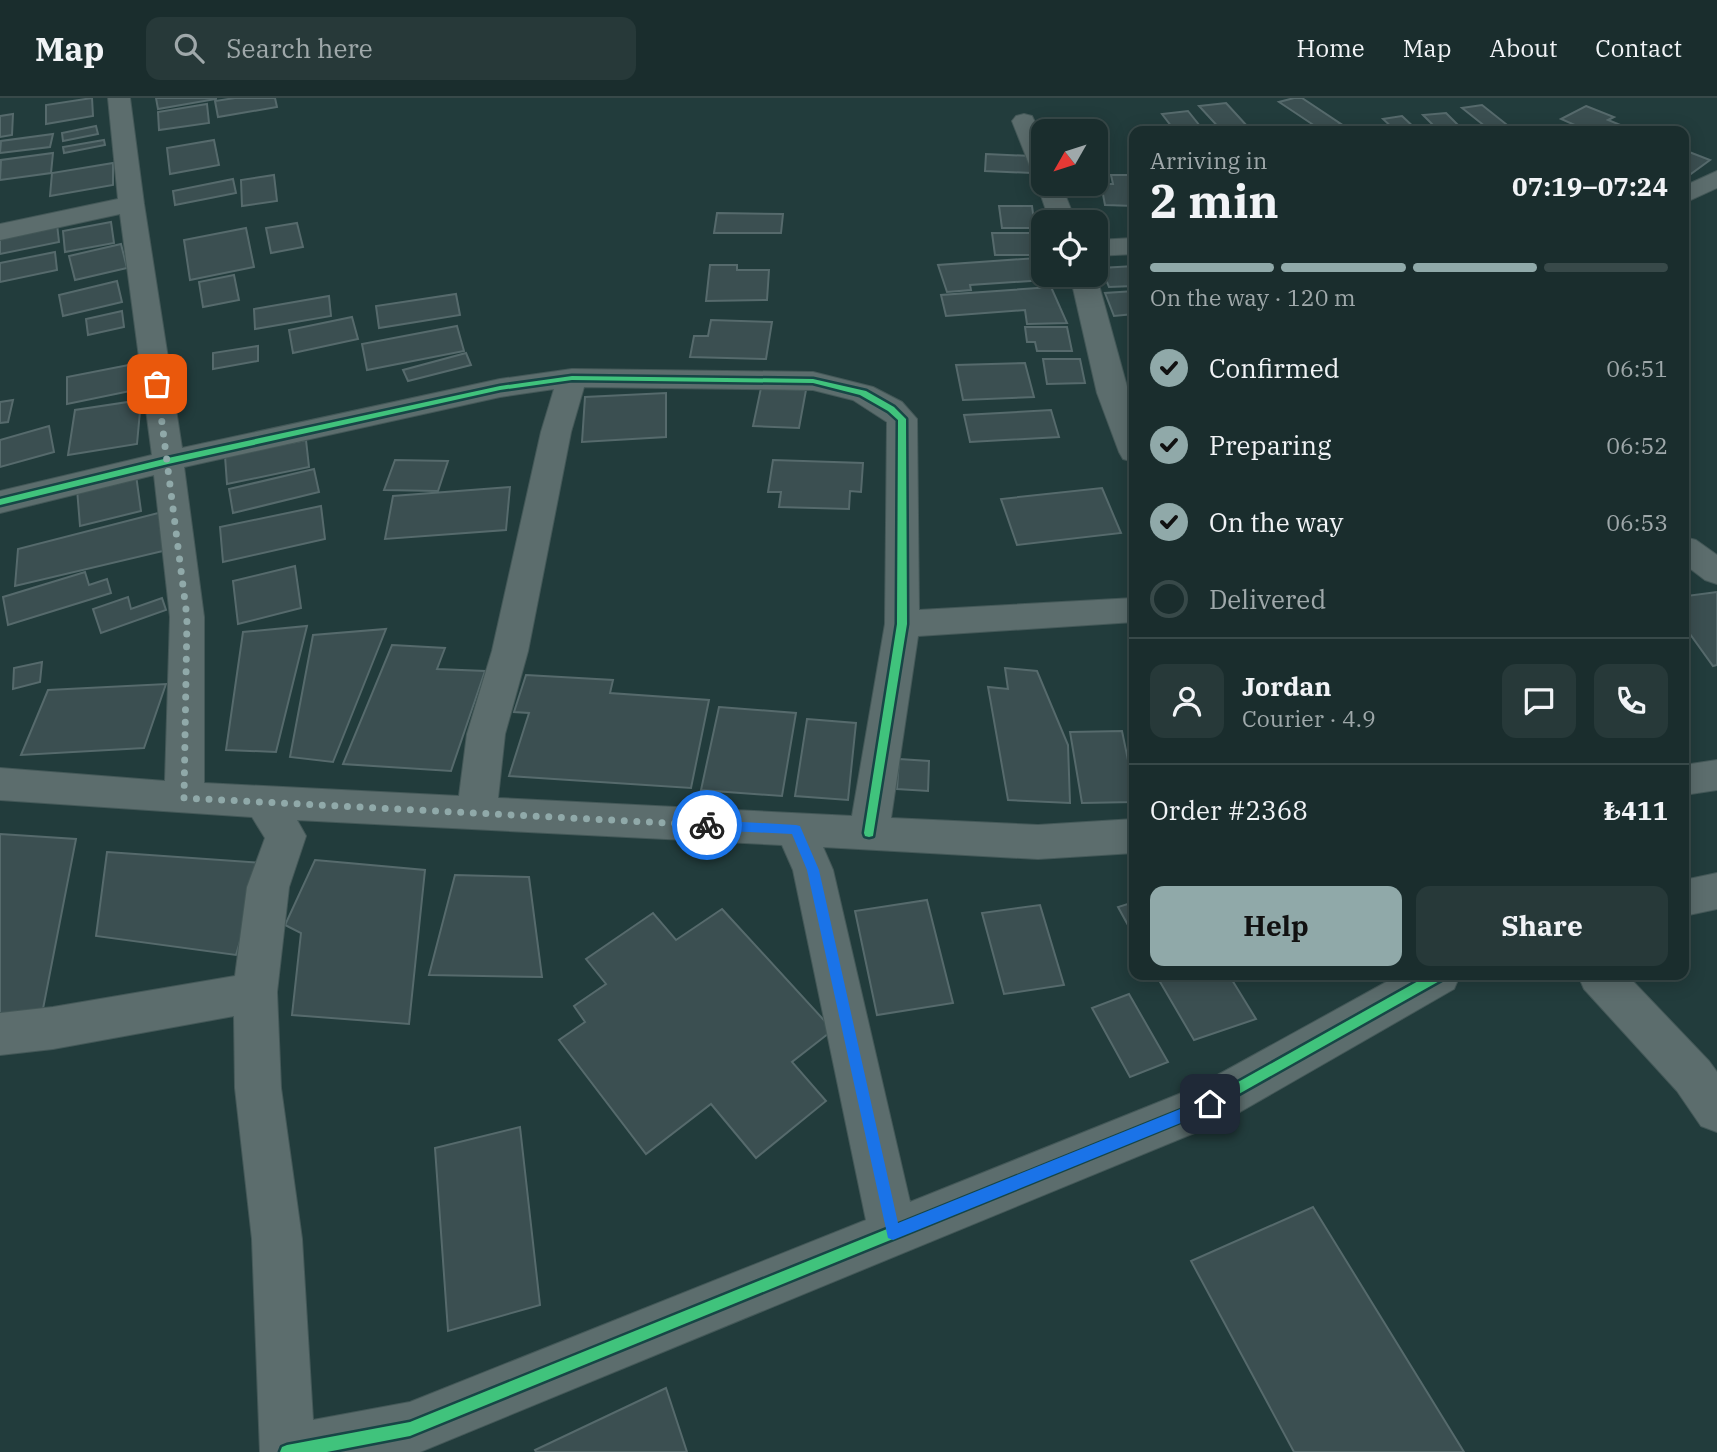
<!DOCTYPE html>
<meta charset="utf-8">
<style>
:root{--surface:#1a2d2d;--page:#273939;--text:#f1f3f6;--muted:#9fa8aa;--line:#384949;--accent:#90a9a9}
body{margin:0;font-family:"IBM Plex Serif",serif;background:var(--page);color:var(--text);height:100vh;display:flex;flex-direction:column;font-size:26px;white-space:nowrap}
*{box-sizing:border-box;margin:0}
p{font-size:23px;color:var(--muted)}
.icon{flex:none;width:38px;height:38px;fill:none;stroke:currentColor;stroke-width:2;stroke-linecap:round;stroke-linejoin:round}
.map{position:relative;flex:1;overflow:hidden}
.drawer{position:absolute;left:1129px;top:28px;width:560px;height:854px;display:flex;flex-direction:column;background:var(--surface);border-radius:14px;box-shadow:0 4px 18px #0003,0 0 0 2px var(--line)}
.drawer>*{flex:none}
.needle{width:46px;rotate:231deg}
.buttons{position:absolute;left:1031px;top:21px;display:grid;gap:14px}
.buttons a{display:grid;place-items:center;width:77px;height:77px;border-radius:14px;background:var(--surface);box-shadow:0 4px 18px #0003,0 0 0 2px var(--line);font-size:35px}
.pin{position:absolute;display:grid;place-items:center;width:60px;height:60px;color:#fff;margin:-30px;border-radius:14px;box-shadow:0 4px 10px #0006}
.courier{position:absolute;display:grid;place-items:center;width:70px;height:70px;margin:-35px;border:5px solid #1a73e8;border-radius:50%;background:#fff;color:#222;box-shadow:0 2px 9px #0007}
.head em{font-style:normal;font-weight:800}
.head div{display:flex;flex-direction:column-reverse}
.head{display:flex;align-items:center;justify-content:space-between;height:119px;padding:0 21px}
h1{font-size:46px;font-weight:800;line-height:52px}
.bar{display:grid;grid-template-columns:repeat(4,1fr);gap:10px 7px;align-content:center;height:84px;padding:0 21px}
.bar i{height:9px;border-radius:5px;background:var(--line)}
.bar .selected{background:var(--accent)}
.bar p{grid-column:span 4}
.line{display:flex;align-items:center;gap:18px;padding:0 21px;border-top:2px solid var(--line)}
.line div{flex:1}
.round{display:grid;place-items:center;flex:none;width:74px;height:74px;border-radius:14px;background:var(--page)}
ol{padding:0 21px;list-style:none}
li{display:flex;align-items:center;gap:21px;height:77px}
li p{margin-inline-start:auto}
li .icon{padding:7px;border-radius:50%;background:var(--accent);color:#111;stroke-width:4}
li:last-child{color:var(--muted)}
li i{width:38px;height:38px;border:4px solid var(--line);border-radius:50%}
.action{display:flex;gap:14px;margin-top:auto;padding:14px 21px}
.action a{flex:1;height:80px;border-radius:14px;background:var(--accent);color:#111;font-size:28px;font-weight:800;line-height:80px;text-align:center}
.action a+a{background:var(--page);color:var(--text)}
header{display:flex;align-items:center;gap:42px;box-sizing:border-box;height:98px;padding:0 35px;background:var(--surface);border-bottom:2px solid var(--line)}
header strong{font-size:33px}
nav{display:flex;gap:38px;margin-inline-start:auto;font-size:24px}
.search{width:490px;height:63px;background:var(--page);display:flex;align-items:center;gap:18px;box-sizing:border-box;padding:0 24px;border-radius:14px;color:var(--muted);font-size:26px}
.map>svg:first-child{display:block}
.building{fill:#3b4f51;stroke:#566a6c;stroke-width:2}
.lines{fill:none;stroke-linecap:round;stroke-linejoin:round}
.minor-casing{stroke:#445858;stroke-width:2}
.minor{fill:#5c6d6d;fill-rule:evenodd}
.cycleway-casing{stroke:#174646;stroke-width:5}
.cycleway{fill:#40c37c;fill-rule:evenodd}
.route{fill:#1a73e8}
.done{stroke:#90a9a9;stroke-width:7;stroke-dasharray:0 12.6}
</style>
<header>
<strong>Map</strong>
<div class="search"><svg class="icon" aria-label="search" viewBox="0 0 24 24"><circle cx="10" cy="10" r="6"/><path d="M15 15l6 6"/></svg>Search here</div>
<nav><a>Home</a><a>Map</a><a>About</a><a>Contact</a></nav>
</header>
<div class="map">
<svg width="1717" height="1354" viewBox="0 0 1717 1354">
<rect width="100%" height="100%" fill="#223c3c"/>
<g class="building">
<polygon points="92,0 93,18 46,26 46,7"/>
<polygon points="156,0 216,0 216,1 158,11"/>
<polygon points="235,0 275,0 277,9 218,19 215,3"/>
<polygon points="1294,0 1302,0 1341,26 1321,32 1279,4"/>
<polygon points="1226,5 1248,29 1221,32 1199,8"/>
<polygon points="207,6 209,25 159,32 158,14"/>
<polygon points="1482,7 1511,30 1491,33 1462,10"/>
<polygon points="1586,8 1614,19 1608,22 1635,33 1586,32 1561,21"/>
<polygon points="1188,13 1204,33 1175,33 1162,16"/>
<polygon points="1446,15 1464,33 1439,33 1423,17"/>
<polygon points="13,16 12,37 0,39 0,18"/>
<polygon points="1402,18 1418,33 1396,33 1383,21"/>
<polygon points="96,28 98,36 63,43 62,35"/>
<polygon points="53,36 50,49 0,55 1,43"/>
<polygon points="104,42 105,47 64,55 63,49"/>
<polygon points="214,42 219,67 170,76 167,50"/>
<polygon points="1684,52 1710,62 1688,78 1684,76"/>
<polygon points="53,55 51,75 0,82 1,62"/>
<polygon points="986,56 1032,58 1032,75 985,73"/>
<polygon points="113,65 113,87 50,98 52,75"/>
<polygon points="274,77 277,103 242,108 241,82"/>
<polygon points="1111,77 1134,77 1134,108 1105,107 1101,86 1113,86"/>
<polygon points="233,81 236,95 175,107 173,93"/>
<polygon points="999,108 1032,108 1035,130 1002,130"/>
<polygon points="717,115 783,116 781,135 714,135"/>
<polygon points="111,124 114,145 65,154 63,133"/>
<polygon points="297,125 303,149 271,155 266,130"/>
<polygon points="57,126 59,144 0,156 0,137"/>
<polygon points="246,130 254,169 190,182 184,142"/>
<polygon points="992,135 1038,135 1042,157 995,157"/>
<polygon points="121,146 127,170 75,182 69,158"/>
<polygon points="55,154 57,172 0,184 0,165"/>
<polygon points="1037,160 1045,182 970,187 971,192 947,194 938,167"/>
<polygon points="710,167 737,167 737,172 769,172 767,202 706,203"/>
<polygon points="1134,168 1134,188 1109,189 1101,170"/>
<polygon points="234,177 239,202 203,209 199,184"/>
<polygon points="117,183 122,204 63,218 59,197"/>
<polygon points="1051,189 1067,225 1027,226 1025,212 946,218 941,197"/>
<polygon points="1134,193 1134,216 1114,218 1105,195"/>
<polygon points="456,196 460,217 379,230 376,208"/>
<polygon points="329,198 331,218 255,231 254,211"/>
<polygon points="122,213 124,229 88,237 86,221"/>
<polygon points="352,219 358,241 293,255 289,232"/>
<polygon points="711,222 772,224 766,261 690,259 694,238 708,238"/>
<polygon points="457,228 464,253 367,272 362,246"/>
<polygon points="1025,229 1067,229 1072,253 1037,253 1035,244 1027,244"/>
<polygon points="258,248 258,263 213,271 213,255"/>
<polygon points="466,255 471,267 408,283 403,272"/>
<polygon points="1043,261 1080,261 1085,285 1047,286"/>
<polygon points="139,265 140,291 67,306 67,279"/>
<polygon points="1025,265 1034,299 963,302 956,267"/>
<polygon points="761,290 806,292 799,330 753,328"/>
<polygon points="666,295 666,339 582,344 585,299"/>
<polygon points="13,302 8,324 0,325 0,304"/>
<polygon points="141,302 137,346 68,357 75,312"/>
<polygon points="1051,312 1059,339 970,344 964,317"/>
<polygon points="49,328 54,354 0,369 0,342"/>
<polygon points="306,342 309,369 227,386 225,358"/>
<polygon points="395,362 448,363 438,393 384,392"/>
<polygon points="773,362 863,365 861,394 850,393 849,411 779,409 781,394 768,394"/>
<polygon points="314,371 319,394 233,415 229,391"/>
<polygon points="136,377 141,413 80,428 77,391"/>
<polygon points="510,389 506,432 385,441 393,398"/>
<polygon points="1102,390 1121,435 1017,447 1001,401"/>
<polygon points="321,408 325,441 223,464 220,429"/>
<polygon points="162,414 163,453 15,488 18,451"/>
<polygon points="295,468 301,510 238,526 233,483"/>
<polygon points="85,474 89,487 107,481 111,495 8,527 3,499"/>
<polygon points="1684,494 1687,498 1717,494 1717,567 1713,568 1687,532 1684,533"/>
<polygon points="128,499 131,511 162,500 166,512 101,535 93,511"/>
<polygon points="307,528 276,654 226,652 243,534"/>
<polygon points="386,531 333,664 290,659 313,537"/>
<polygon points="392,547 445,550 437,571 485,573 451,673 343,666"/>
<polygon points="42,564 40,584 13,591 14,570"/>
<polygon points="1005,570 1037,573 1068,647 1070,705 1008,702 988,589 1008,591"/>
<polygon points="526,577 613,582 610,595 709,602 691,690 509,678 529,615 514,614"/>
<polygon points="166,586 144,650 21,657 48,592"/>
<polygon points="719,609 796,615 782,698 701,692"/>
<polygon points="807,621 856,625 848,702 795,698"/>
<polygon points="1122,633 1134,691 1134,704 1082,705 1070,634"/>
<polygon points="899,661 929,663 928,693 897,691"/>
<polygon points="0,736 76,741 42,916 0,917"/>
<polygon points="107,754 263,765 236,857 96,838"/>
<polygon points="315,762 425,772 409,926 292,917 301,835 285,827"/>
<polygon points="455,777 529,779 542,879 429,877"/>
<polygon points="927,802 953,905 877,917 855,813"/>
<polygon points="1134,804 1134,838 1118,809"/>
<polygon points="1040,807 1064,887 1004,896 982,815"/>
<polygon points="722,811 833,932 792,964 826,1003 756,1060 711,1006 646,1056 559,942 585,924 574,908 606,886 586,861 653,815 676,842"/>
<polygon points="1156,877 1229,877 1256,921 1194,942"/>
<polygon points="1129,896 1168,964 1130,979 1092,910"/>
<polygon points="520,1029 540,1207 448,1233 435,1050"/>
<polygon points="1313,1109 1464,1354 1294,1354 1191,1163"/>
<polygon points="666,1290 687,1354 536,1354 535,1352"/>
</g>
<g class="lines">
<defs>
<g id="minor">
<path d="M108,0H130L144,106L182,350L500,281L572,271L813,274L873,289L902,304L917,321L919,512L1134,500V524L918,538L891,720L1038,727L1134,721V755L1038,761L823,749L833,772L910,1104L1194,990L1399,877H1460L1454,891L1226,1022L420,1354H260L252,1141L235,990L234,918L53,951L0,957V915L53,909L235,878L247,789L265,740L252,719L0,702V670L165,683L170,519L154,377L0,415V393L152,357L120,116L0,142V126L118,101ZM584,289L813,292L853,302L887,324L885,526L852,718L498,700L505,636L528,553L571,334ZM554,291L541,334L492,553L467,636L459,698L204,685V519L184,369L500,299ZM297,722L782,747L793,772L866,1122L410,1304L313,1322L302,1141L281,990L277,894L289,789L306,738Z"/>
<polygon points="1024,16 1032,18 1043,41 1043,78 1034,76 1031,71 1012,23 1016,18"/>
<polygon points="1717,73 1717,90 1684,105 1684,88"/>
<polygon points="1043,80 1043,86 1061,86 1076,124 1050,124 1037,86"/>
<polygon points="1134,140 1134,156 1096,158 1096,142"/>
<polygon points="1096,176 1134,314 1134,364 1123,361 1119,354 1097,295 1070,177"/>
<polygon points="1684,439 1696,442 1717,457 1717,486 1705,482 1684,466"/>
<polygon points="1717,662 1717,692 1684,697 1684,667"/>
<polygon points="1717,775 1717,811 1684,818 1684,782"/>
<polygon points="1578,877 1627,877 1709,963 1717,974 1717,1034 1701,1028 1677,993 1584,891"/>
</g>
</defs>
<use href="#minor" class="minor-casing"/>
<use href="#minor" class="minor"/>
<defs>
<g id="cycleway">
<polygon points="572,278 813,281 866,293 894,309 906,321 907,526 873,738 869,739 865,738 864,735 897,526 898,322 888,313 860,297 813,285 572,282 500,292 168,366 0,407 0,401 168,360 500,288"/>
<polygon points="1429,877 1445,877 1443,881 1214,1010 410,1338 327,1354 280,1354 282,1349 287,1347 410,1324 1206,1002"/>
</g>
</defs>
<use href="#cycleway" class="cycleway-casing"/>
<use href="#cycleway" class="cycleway"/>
</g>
<polygon class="route" points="707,722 796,727 800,728 819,772 898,1125 1210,999 1215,1001 1215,1011 893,1142 888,1140 807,772 792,736 707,732 701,727"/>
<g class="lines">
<polyline class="done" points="157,286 187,519 184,700 707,727"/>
</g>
</svg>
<div class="buttons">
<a><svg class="needle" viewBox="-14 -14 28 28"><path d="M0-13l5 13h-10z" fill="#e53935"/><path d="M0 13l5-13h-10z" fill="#9fa8aa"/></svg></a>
<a><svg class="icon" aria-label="locate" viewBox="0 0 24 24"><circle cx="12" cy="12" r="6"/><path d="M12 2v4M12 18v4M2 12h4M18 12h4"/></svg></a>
</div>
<div class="pin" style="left:157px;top:286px;background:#ea580c"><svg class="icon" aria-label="bag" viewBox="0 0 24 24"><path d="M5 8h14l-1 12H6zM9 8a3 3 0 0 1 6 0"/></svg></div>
<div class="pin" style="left:1210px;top:1006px;background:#1f2937"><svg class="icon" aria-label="home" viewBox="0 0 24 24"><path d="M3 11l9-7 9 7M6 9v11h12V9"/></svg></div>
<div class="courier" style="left:707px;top:727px"><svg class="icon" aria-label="bike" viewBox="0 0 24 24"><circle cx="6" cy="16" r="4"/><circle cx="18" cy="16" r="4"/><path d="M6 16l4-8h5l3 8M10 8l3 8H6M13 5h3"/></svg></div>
<section class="drawer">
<div class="head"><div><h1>2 min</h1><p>Arriving in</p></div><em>07:19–07:24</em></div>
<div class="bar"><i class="selected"></i><i class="selected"></i><i class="selected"></i><i></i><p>On the way · 120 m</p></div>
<ol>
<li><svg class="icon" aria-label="check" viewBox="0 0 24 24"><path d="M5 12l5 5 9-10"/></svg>Confirmed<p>06:51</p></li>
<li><svg class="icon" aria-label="check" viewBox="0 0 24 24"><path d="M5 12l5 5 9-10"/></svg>Preparing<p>06:52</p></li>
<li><svg class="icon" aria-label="check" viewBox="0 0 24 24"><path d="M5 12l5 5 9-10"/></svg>On the way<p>06:53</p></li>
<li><i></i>Delivered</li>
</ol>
<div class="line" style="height:126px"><a class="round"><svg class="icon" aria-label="person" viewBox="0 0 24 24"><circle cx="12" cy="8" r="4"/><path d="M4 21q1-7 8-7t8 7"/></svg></a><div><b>Jordan</b><p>Courier · 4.9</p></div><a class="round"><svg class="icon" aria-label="chat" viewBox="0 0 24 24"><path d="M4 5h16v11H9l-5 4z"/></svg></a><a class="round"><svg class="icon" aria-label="phone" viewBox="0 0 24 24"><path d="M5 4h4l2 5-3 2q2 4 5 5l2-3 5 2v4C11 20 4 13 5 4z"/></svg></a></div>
<div class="line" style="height:91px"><div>Order #2368</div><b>₺411</b></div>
<div class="action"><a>Help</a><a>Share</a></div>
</section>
</div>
